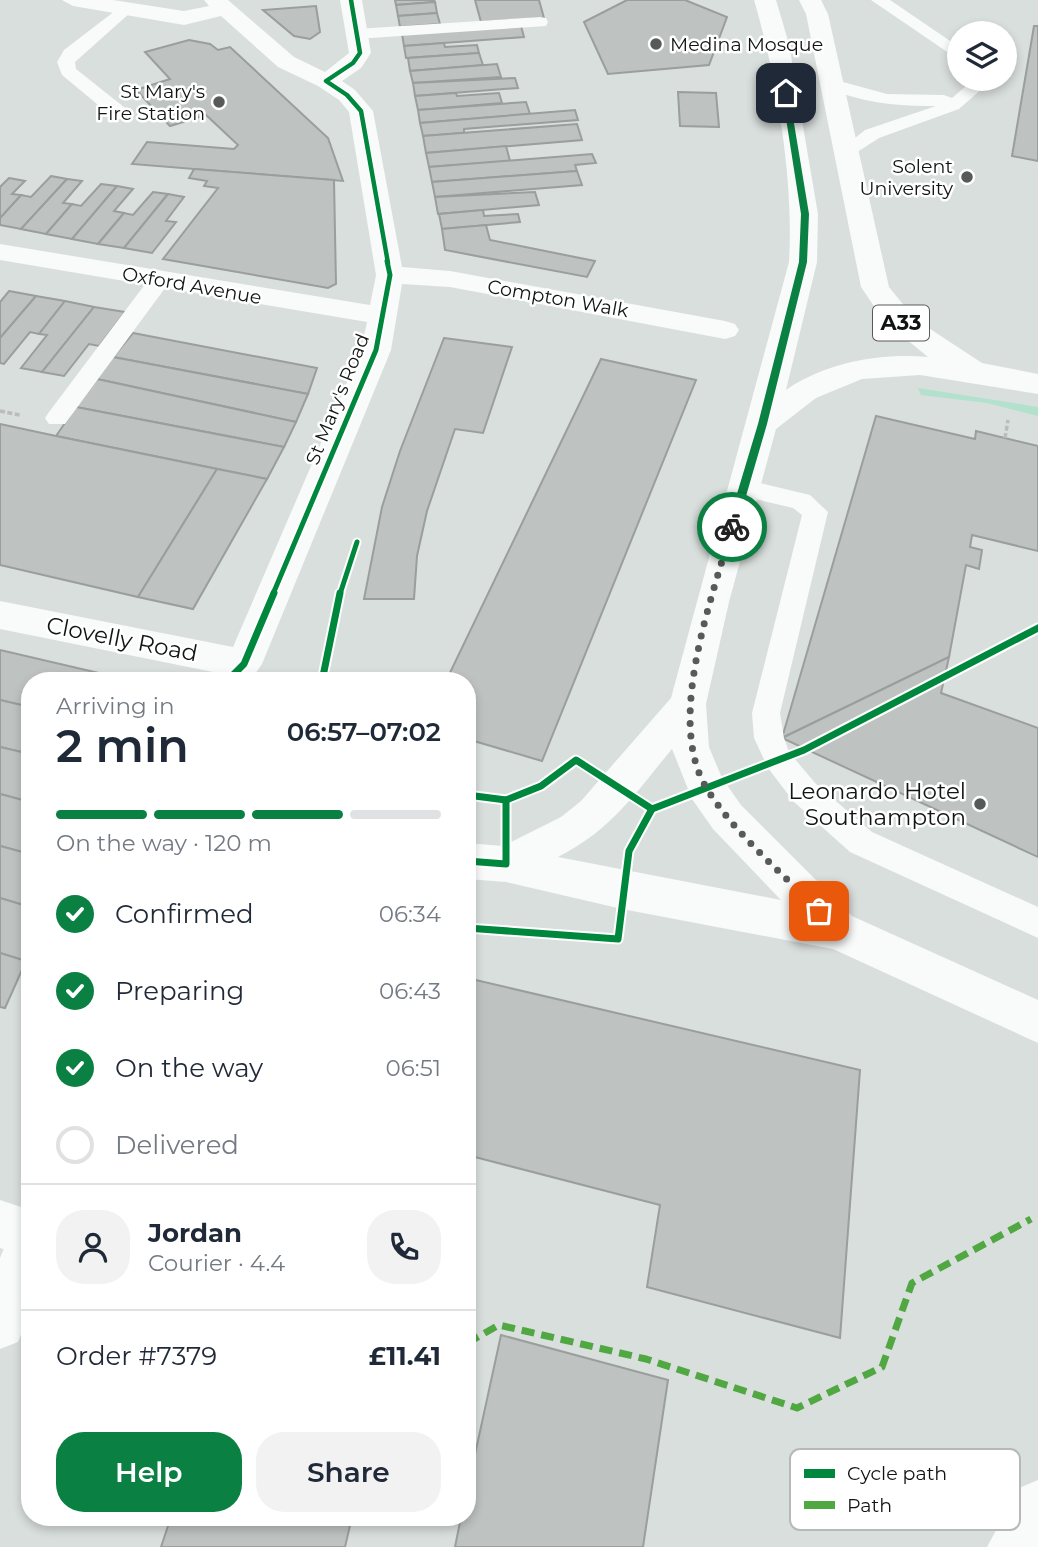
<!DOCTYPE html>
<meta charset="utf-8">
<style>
:root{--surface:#fff;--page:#f2f2f3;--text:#1f2937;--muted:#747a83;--line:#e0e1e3;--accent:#0b8043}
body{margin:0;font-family:Montserrat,sans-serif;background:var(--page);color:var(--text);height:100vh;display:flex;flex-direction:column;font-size:26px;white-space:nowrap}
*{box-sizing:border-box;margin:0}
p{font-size:23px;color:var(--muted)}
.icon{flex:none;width:38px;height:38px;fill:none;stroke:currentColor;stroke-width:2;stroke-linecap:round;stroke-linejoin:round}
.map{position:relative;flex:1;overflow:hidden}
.sheet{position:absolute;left:21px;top:672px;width:455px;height:854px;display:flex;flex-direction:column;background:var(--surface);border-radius:28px;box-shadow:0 4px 10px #0003}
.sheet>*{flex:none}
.fabs{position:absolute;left:947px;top:21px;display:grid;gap:14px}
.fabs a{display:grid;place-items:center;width:70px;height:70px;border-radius:50%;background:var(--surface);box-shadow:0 4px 10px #0003;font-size:35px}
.pin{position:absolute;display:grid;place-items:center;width:60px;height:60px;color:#fff;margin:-30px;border-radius:14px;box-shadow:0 4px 10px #0006}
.courier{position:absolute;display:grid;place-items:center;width:70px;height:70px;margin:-35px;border:5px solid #0b8043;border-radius:50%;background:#fff;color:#222;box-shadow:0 2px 9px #0007}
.summary em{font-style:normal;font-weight:600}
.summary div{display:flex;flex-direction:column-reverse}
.summary{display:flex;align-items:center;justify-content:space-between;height:119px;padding:0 35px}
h1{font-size:46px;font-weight:600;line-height:52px}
.bar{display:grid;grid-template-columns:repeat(4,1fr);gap:10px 7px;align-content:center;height:84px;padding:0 35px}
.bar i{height:9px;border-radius:5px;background:var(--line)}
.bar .selected{background:var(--accent)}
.bar p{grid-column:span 4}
.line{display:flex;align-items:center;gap:18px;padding:0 35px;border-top:2px solid var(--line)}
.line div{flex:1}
.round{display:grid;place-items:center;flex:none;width:74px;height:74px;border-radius:28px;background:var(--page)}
ol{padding:0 35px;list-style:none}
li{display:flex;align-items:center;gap:21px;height:77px}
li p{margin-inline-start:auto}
li .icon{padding:7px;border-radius:50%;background:var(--accent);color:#fff;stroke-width:4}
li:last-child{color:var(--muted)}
li i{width:38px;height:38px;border:4px solid var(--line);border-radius:50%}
.action{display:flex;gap:14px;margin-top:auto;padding:14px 35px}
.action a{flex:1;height:80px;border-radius:28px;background:var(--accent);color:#fff;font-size:28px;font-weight:600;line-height:80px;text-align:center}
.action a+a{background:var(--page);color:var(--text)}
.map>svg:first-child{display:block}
.green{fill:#b2e1cd}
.building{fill:#bec2c0;stroke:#9a9e9c;stroke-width:2}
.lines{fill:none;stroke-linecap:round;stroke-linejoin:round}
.path{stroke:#bbbcbc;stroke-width:3.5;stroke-dasharray:5 2.5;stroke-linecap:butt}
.service{fill:#f9fafa;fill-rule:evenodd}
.minor{fill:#f9fafa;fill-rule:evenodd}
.primary{fill:#f9fafa;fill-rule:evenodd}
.quiet{stroke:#51a842;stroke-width:7;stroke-dasharray:13 7;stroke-linecap:butt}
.cycleway-far2-casing{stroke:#fff;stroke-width:7}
.cycleway-far1-casing{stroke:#fff;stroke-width:9}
.cycleway-casing{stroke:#fff;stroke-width:11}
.cycleway-far2{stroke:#00873e;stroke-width:4.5}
.cycleway-far1{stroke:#00873e;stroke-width:5}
.cycleway{stroke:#00873e;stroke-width:7}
.route{fill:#0b8043}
.done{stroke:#565b59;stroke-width:7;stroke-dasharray:0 12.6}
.poi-dot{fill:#565b59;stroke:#fff;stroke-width:2.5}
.labels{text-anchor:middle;stroke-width:5;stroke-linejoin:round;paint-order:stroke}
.far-poi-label{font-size:19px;fill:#101412;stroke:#fff;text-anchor:end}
.far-street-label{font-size:19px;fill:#101412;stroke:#fff}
.shield{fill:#fff;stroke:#585a59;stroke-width:2}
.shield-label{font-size:21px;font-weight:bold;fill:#101412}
.street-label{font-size:23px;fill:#101412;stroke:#fff}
.poi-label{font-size:23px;fill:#101412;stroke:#fff;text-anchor:end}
.key{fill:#fff;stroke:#b7b8b8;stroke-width:2}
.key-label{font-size:19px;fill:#101412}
</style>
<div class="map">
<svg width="1038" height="1547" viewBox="0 0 1038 1547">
<rect width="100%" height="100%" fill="#d9dfdc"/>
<polygon class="green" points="918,388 1038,407 1038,416 987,403 921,395"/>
<g class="building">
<polygon points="395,0 434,0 435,2 396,5"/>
<polygon points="475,0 539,0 544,18 481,22"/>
<polygon points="627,0 685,0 727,17 709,65 608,74 584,22"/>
<polygon points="435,2 437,13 398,16 396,5"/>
<polygon points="316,6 320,32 310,39 294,36 263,10"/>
<polygon points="437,13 440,24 400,27 398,16"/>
<polygon points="521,26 524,37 404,46 402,34"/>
<polygon points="1034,26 1038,26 1038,161 1012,156"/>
<polygon points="189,40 210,44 218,50 230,47 328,138 343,181 132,164 147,142 234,149 238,145 206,115 170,126 136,90 170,79 145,52"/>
<polygon points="444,43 445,47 477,45 479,53 406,58 404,46"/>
<polygon points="479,53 483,65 410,71 408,58"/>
<polygon points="497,64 501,77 413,83 410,71"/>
<polygon points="515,78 518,88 415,96 413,83"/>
<polygon points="678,92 716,93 719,127 680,126"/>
<polygon points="456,93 457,96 499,93 502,103 418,110 415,96"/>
<polygon points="526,102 530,114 420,123 418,110"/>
<polygon points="575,110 578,120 464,129 464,133 423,136 420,123"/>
<polygon points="577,124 582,140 426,153 423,136"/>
<polygon points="506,146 510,161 429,167 426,153"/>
<polygon points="592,154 596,163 575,165 577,171 432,182 429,167"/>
<polygon points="194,169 334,180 336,284 328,288 163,259 218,188 204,186 207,181 189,178"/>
<polygon points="577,171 582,185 435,197 432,182"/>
<polygon points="51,176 67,179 21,229 0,225 0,218 21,195 31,197"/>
<polygon points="9,178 25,181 12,194 21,195 0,218 0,187"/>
<polygon points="67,179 82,181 63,203 72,204 46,234 21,229"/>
<polygon points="101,184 117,186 72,239 46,234 72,204 81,206"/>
<polygon points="117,186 133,189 114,211 124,213 98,244 72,239"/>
<polygon points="153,192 168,194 124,248 98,244 124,213 133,215"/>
<polygon points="535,192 539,205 438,214 435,197"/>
<polygon points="168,194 184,197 166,221 176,222 152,253 124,248"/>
<polygon points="483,210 484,216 518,214 520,222 442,229 439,214"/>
<polygon points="486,225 490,240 595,261 587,277 445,250 442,229"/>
<polygon points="9,291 36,296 0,338 0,302"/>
<polygon points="36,296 65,301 39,334 30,332 4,364 0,363 0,338"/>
<polygon points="65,301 94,307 42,372 21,368 47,335 39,334"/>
<polygon points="94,307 125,312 99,346 89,344 64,376 42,372"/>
<polygon points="133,333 317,368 308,394 113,357"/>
<polygon points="444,338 512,347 483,433 455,429 427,511 417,556 414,599 364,599 382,507 400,451"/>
<polygon points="113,357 308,394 296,422 97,379"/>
<polygon points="601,359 696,380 542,761 467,739 467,681 446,681"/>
<polygon points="97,379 296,422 284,447 76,407"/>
<polygon points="76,407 284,447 267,479 56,436"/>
<polygon points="876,416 975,439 976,431 1038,446 1038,551 972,535 970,547 982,550 979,569 966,565 949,657 782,738"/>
<polygon points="0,424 56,436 217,469 138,597 0,565"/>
<polygon points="217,469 267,479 193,609 138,597"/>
<polygon points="0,650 133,681 30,681 30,707 0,700"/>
<polygon points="949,657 941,693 1038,728 1038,857 782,738"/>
<polygon points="0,700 30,707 30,754 0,747"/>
<polygon points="0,747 30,754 30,802 0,794"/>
<polygon points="0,794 30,802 30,854 0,846"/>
<polygon points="0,846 30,854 30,907 0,898"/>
<polygon points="0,898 30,907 30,950 26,961 0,953"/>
<polygon points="0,953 26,961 5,1008 0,1007"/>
<polygon points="467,978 860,1070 840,1338 647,1287 660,1205 467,1155"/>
<polygon points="501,1335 668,1380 643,1547 455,1547 461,1517 467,1517 467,1491"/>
<polygon points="171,1517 352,1517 345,1547 161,1547"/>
</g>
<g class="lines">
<g class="path">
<polyline points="0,411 20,415"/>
<polyline points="1005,438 1008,420"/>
</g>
<g class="service">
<polygon points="871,0 890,0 959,47 959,60"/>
<polygon points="124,4 130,5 132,9 130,13 75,62 76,69 129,111 131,115 129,119 115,119 62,75 57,62 64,50"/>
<polygon points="540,17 546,18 548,22 546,26 356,39 347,34 356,29"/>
<path d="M832,79L887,94L944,95L952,98L966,86L965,79H983L984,87L959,109L879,138L845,160L835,154L865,130L936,106C897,107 862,102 826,88L823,84Z"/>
<polygon points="160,273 171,280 65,424 49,424 45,418 49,412 152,275"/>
<polygon points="743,479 810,495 828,512 780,713 784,738 789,752 816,784 872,832 1038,907 1038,938 850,852 794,802 768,768 754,738 752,713 802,515 793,508 734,494 731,488 734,482"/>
</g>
<g class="minor">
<polygon points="62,0 113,0 184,11 209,6 204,0 228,0 294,57 325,72 349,53 340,0 362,0 371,53 361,68 342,81 355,90 373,111 402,267 450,271 725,321 735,324 739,330 735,336 725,339 450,287 402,284 391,350 262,664 250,681 209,681 213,672 0,629 0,601 233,647 361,350 367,322 0,260 0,244 370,305 376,275 349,112 339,100 318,86 278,67 221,16 184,25 73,6"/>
<polygon points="0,1200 30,1210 30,1258 0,1248"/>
</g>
<g class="primary">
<path d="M754,0H776L789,44L818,214L817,262L786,390C827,362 880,353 928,357L884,321L861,287L806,14L799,0H821L828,14L889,287L915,319L982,363L1038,374V394L920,375L862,379L816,398L776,429L729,602L706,704L709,747L722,778L741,805L852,916L1038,1000V1043L833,949L622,909L506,882L467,879V843L503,846L561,817L581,801L671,698L789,262C794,180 777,79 754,0ZM672,749L692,799L713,829L781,900L558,857C611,830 634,795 672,749Z"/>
<polygon points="30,1219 30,1312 18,1342 0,1349 0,1258 13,1226"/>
<polygon points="1038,1480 1038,1547 987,1547 1019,1488"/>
</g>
<g class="quiet">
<polyline points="467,1343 499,1325 646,1359 797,1408 882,1367 912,1283 1031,1219"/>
<polyline points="409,1522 410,1517"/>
</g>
<defs>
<polyline id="cycleway-far2" points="351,0 360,53 353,63 326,81 347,95 361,111 388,263"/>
<g id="cycleway-far1">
<polyline points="273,594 376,350 390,275 387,261"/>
<polyline points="340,594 357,542"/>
</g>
<g id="cycleway">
<polyline points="227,681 244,664 274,593"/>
<polyline points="322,681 340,593"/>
<polyline points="467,795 506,800 541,786 576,760 652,809"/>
<polyline points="467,861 506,864 506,800"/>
<polyline points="467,928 618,939 629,851 652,809 804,750 1038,628"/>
</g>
</defs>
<use href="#cycleway-far2" class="cycleway-far2-casing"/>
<use href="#cycleway-far1" class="cycleway-far1-casing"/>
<use href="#cycleway" class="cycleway-casing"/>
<use href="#cycleway-far2" class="cycleway-far2"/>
<use href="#cycleway-far1" class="cycleway-far1"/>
<use href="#cycleway" class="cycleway"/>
</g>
<polygon class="route" points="786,90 789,93 809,214 807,262 767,424 737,527 732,530 727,527 758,424 799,262 801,214 782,93"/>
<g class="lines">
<path class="done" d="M732,527C712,599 665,721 707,789C736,835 781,872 819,911"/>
</g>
<g class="poi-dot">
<circle cx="656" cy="44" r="7"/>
<circle cx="219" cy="102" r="7"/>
<circle cx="967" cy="177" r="7"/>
<circle cx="980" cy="804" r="7"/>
</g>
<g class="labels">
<g class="far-poi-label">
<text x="670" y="51" text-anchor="start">Medina Mosque</text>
<text x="205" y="98">St Mary's<tspan x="205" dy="22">Fire Station</tspan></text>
<text x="953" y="173">Solent<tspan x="953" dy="22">University</tspan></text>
</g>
<g class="far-street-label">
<text transform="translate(192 285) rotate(10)" y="7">Oxford Avenue</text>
<text transform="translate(558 298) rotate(10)" y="7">Compton Walk</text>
<text transform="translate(337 399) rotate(-68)" y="7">St Mary's Road</text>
</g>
<rect class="shield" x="873" y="305.5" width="56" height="35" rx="5"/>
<g class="shield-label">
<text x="901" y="330">A33</text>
</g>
<g class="street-label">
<text transform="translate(122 639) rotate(11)" y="8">Clovelly Road</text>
</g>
<g class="poi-label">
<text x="966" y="799">Leonardo Hotel<tspan x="966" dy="26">Southampton</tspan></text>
</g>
</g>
<rect x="790" y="1449" width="230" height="81" rx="10" class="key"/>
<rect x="804" y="1469" width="31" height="9" fill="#00873e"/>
<rect x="804" y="1501" width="31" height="8" fill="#51a842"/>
<g class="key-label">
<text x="847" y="1480">Cycle path</text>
<text x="847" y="1512">Path</text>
</g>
</svg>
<div class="fabs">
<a><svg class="icon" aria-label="layers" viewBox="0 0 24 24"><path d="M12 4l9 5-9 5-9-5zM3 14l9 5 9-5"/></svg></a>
</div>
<div class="pin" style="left:819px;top:911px;background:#ea580c"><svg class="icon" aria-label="bag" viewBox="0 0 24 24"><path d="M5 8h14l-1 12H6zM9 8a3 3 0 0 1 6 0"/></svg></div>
<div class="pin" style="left:786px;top:93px;background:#1f2937"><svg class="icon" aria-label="home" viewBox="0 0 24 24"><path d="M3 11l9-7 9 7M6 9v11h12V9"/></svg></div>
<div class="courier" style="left:732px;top:527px"><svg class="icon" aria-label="bike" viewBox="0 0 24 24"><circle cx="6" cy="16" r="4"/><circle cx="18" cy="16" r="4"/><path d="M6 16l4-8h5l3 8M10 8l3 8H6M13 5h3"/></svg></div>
<section class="sheet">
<div class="summary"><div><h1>2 min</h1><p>Arriving in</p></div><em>06:57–07:02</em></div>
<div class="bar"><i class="selected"></i><i class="selected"></i><i class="selected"></i><i></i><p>On the way · 120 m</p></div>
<ol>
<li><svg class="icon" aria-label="check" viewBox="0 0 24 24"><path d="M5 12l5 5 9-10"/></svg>Confirmed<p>06:34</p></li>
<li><svg class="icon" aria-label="check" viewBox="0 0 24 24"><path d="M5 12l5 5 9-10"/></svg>Preparing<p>06:43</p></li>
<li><svg class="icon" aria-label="check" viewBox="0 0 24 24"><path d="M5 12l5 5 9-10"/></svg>On the way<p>06:51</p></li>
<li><i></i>Delivered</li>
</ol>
<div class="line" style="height:126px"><a class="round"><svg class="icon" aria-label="person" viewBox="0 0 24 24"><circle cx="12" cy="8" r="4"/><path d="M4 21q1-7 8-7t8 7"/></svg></a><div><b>Jordan</b><p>Courier · 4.4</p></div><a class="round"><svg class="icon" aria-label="phone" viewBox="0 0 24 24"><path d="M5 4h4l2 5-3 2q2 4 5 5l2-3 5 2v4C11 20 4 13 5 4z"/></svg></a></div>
<div class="line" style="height:91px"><div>Order #7379</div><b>£11.41</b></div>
<div class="action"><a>Help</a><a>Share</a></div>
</section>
</div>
